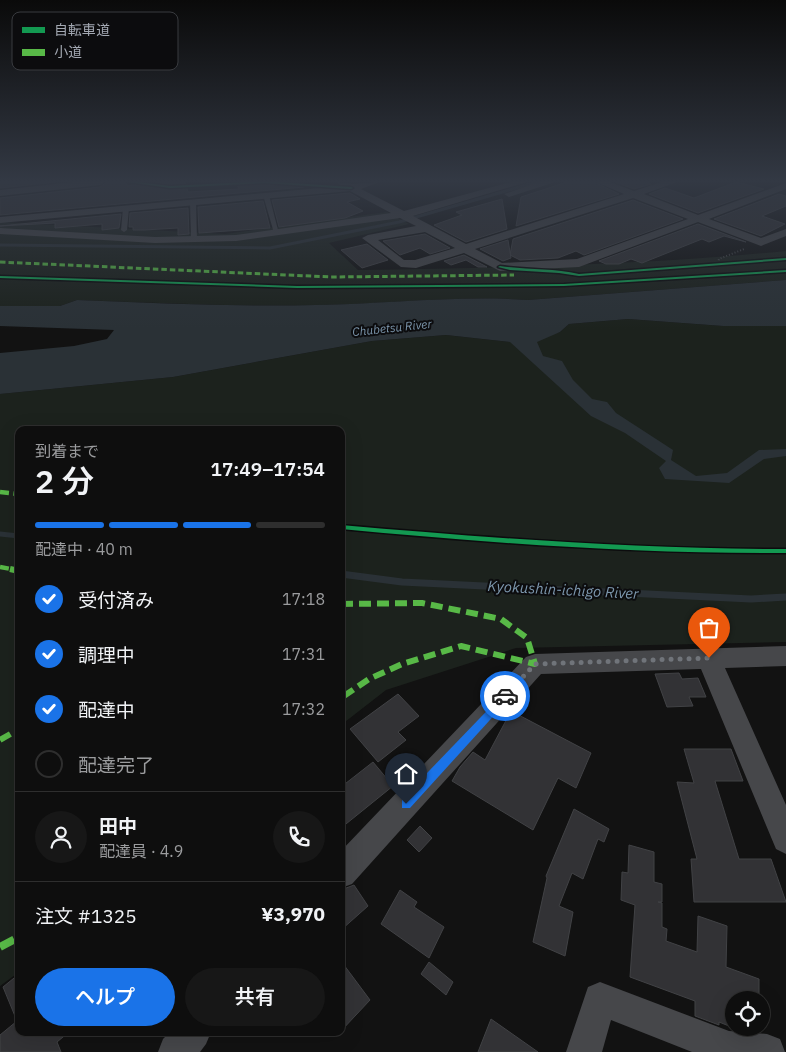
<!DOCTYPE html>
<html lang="ja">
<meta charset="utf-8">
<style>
:root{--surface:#0e0e0e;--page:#171717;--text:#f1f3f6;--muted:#9b9c9e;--line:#2e2e2e;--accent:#1a73e8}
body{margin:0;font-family:"IBM Plex Sans","Noto Sans JP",sans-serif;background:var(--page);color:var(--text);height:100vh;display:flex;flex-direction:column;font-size:19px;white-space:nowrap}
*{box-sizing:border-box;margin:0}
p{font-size:16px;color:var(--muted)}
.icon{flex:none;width:28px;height:28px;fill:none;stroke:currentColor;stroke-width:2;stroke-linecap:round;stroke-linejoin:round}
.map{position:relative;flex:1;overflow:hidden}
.details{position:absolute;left:15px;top:426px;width:330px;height:610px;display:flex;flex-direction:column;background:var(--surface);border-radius:10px;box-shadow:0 5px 20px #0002,0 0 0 1px var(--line)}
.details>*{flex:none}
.fabs{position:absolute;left:725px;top:991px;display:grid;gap:10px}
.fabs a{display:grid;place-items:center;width:45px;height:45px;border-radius:50%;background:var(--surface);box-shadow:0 5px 20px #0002,0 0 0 1px var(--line);font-size:25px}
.pin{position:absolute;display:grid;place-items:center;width:42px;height:42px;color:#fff;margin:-51px -21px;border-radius:50% 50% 50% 0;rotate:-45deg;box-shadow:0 0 5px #0007}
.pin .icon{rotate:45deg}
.courier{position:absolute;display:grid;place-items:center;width:50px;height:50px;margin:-25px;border:4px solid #1a73e8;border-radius:50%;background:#fff;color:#222;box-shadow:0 1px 6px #0007}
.overview em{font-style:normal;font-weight:600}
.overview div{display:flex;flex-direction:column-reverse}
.overview{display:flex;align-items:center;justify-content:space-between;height:85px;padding:0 20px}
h1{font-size:32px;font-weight:600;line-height:38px}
.bar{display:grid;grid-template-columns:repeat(4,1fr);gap:8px 5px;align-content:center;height:60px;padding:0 20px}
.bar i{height:6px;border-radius:4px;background:var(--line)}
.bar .current{background:var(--accent)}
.bar p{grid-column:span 4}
.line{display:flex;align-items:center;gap:12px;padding:0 20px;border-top:1px solid var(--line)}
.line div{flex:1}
.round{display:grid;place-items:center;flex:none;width:52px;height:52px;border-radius:26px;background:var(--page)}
ol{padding:0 20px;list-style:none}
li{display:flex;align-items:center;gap:15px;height:55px}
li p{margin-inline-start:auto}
li .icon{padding:5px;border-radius:50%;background:var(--accent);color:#fff;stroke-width:4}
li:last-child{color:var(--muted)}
li i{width:28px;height:28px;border:2px solid var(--line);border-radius:50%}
.button{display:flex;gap:10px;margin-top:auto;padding:10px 20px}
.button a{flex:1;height:58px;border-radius:30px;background:var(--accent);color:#fff;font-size:20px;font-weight:600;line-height:58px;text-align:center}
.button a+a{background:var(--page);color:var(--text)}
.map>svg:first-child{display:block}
.green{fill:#1c221d}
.water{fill:#2a3136}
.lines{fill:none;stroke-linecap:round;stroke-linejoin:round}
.stream-far2{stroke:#2a3136;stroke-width:3}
.stream-far1{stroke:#2a3136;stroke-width:5}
.stream{stroke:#2a3136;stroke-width:7}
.building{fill:#323235;stroke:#414245}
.path{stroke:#48494c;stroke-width:2;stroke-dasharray:1 2;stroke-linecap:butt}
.service{fill:#46474a;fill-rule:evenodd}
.minor{fill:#46474a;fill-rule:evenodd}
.quiet-far3{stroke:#58b947;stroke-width:3;stroke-dasharray:5.5 3;stroke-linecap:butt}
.quiet-far2{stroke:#58b947;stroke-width:4.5;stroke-dasharray:9 4.5;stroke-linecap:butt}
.quiet-far1{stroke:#58b947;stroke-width:6;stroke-dasharray:12 6;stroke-linecap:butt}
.quiet{stroke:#58b947;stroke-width:8;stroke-dasharray:16 8;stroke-linecap:butt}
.cycleway-casing{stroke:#0c0c0e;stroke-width:3}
.cycleway{fill:#139951;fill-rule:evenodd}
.route{fill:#1a73e8}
.done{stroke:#70747a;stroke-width:5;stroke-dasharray:0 9}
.labels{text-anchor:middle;stroke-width:4;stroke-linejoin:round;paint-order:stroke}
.far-water-label{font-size:12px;font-style:italic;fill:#7c96ac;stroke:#0c0c0e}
.water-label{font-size:15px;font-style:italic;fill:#7c96ac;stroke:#0c0c0e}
.key{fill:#0c0c0e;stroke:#393b3f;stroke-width:1}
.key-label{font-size:14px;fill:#a3a8b2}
</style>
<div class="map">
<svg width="786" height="1052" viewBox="0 0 786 1052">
<rect width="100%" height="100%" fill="#121212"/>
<g class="green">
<path d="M387,212L409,224L329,243L358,270C501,268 643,265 786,251V280L528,300C459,295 389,304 320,305C239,307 158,303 77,300L60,306H0V222L225,234Z"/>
<polygon points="628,319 723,326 786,326 786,642 516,648 386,690 341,725 341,430 19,430 19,972 0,986 0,394 173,377 372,341 446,335 510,342 560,332 569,324"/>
</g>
<path class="water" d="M786,280V326H723L628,319L569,324L560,332L537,342L543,356L562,361L573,380L592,399L607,402L616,413L673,450L671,460L696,476L727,473L759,450L786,449V456L764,459L729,483L665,479L659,468L666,461L625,433L591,416L510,342L446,335L372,341L173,377L0,394V353L74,346L107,339L114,330L0,326V306H60L77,300C156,303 236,307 316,305C386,304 458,295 528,300Z"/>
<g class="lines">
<polyline class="stream-far2" points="0,245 270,248 399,222 537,182"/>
<polyline class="stream-far1" points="0,534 19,536"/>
<polyline class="stream" points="341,574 402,582 751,599 786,597"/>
</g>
<g class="building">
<polygon points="0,182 56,182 0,188"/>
<polygon points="107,182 126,182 127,186 156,182 185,182 188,192 239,189 236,182 302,182 304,187 0,215 0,198 100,187"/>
<polygon points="567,182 594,182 619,194 516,226 521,197"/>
<polygon points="615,182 647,182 651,184 634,189"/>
<polygon points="736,182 764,189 698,213 649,194 665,188 694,198"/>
<polygon points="350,193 360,199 347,202 363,211 345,218 279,227 272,200"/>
<polygon points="779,194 786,196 786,206 762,216 785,224 761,236 714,219"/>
<polygon points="502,199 507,229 466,242 434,225 462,215 456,212"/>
<polygon points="633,200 683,219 584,255 576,251 558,258 520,260 510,255 513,239"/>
<polygon points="263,201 270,228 199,233 198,207"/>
<polygon points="188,208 189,234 178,235 178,228 144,230 133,230 133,227 129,227 130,213"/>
<polygon points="121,214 119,228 102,230 102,224 55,228 55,223 0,226"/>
<polygon points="698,224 746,242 724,236 709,242 702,239 642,263 631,259 619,264 606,264 599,261"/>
<polygon points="425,234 450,248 430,254 420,248 400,255 383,241"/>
<polygon points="508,240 511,258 503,261 480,249"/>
<polygon points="367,244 388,260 362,268 341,250"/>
<polygon points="464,255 487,267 478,267 466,260 451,265 444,261"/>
<polygon points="679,673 682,679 698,678 706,697 689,697 693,706 667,707 655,674"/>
<polygon points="398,694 419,716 398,732 406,740 378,762 350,729"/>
<polygon points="511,711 591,753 576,788 558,778 533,830 452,781 460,767 473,752 485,760"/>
<polygon points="684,749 731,749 743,781 715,781 739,859 771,859 786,902 694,902 691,859 697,859 677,782 694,783"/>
<polygon points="373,762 393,786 341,828 341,787"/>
<polygon points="574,809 609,829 604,842 598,839 583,879 572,873 559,906 573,912 565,956 533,942 547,878 546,876"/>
<polygon points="420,826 432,838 419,852 407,840"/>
<polygon points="629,845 654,852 654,882 662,884 662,902 658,902 662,903 662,927 667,929 666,941 697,952 698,916 727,926 726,967 759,979 759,1000 734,1000 734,1028 719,1022 719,1025 695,1016 695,1001 630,977 635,905 621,900 622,872 628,873"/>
<polygon points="354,885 368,906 341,930 341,890"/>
<polygon points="400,890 417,902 414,907 444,927 429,958 381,924"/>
<polygon points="341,961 370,1000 341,1031"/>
<polygon points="429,962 453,982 446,995 421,974"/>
<polygon points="19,974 19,1032 69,1032 57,1042 61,1052 0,1052 0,1035 17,1021 3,987"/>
<polygon points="491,1019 538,1052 478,1052"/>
</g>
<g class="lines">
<polyline class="path" points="717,266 719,259 744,249"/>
<g class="service">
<polygon points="266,193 269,195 279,234 274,233 263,195"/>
<polygon points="193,200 196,202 197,240 194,242 191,240 190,202"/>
<polygon points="126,206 129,208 127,230 124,232 121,230 123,208"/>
</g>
<g class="minor">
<polygon points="73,182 105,182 100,185 0,196 0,190"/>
<path d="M336,182L353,184L379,182L361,189L404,211L511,182H527L413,216L466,244L624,194L596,182H610L634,191L662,182H677L644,194L698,215L786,183V189L709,219L761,238L786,229V236L761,246L698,222L579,267L500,271L464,253L416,268L401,267L362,238L368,235L416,226L400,218L236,241L155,243L0,234V228L155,237L236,235L391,213L350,191L0,223V217L341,186ZM633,198L688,219L577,259L502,263L475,249ZM425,232L455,248L415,260H404L378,240Z"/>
<polygon points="539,182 555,182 509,197 504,194"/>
<polygon points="786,646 786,666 725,668 786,805 786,854 776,849 701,669 541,674 352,884 341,888 341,851 526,657 535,654"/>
<polygon points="600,982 729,1031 767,1034 780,1039 785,1052 692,1052 611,1020 602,1052 566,1052 588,987"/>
<polygon points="170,1032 211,1032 206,1044 200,1052 158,1052 163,1039"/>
</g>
<polyline class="quiet-far3" points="0,262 331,277 514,275"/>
<g class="quiet-far2">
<polyline points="0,492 19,494"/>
<polyline points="0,567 16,570"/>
</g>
<g class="quiet-far1">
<polyline points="10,569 19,571"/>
<polyline points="341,604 422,603 501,619 527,638 535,664 461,646 402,664 369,679 341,698"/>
<polyline points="0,740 19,729"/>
</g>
<polyline class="quiet" points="0,947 19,937"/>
<defs>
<g id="cycleway">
<polygon points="128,182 137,182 170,186 247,182 278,182 351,187 353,188 351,189 265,183 170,188"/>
<path d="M786,258V260L579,276L559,273L510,270L498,267L500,266C526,270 553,268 579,274Z"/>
<polygon points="786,270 786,272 564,286 297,288 0,278 0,276 297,286 564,284"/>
<path d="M341,525C490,538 637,549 786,549V553C636,554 490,543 341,529Z"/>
</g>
</defs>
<use href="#cycleway" class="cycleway-casing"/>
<use href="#cycleway" class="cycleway"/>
</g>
<linearGradient id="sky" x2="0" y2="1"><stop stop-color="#0a0a0a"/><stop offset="0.55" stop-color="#333944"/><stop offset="1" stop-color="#333944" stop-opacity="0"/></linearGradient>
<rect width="786" height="329" fill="url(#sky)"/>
<polygon class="route" points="505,692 510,696 509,699 410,808 402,808 402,799"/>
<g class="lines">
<polyline class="done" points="505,696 535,664 709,658"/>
</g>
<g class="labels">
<g class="far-water-label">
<text transform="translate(392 328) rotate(-6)" y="4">Chubetsu River</text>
</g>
<g class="water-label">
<text transform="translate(563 590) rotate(3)" y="5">Kyokushin-ichigo River</text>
</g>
</g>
<rect x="12" y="12" width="166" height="58" rx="8" class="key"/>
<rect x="22" y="27" width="23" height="6" fill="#139951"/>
<rect x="22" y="49" width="23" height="7" fill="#58b947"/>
<g class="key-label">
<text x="54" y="35">自転車道</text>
<text x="54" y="57">小道</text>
</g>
</svg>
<div class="fabs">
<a><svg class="icon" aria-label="locate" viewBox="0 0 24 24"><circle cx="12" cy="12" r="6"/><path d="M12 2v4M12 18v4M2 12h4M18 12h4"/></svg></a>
</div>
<div class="pin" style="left:709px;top:658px;background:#ea580c"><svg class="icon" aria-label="bag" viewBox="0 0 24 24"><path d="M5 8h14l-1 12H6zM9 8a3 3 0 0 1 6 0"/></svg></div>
<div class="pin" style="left:406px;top:804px;background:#1f2937"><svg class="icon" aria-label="home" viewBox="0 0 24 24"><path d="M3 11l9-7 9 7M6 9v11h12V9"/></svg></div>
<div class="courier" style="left:505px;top:696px"><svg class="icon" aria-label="car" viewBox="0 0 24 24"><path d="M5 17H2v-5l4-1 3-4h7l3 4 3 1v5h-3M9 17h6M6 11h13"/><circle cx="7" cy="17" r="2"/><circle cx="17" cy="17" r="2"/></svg></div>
<section class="details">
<div class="overview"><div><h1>2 分</h1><p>到着まで</p></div><em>17:49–17:54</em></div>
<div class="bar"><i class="current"></i><i class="current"></i><i class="current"></i><i></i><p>配達中 · 40 m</p></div>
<ol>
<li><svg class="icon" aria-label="check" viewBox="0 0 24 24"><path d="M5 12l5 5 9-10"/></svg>受付済み<p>17:18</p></li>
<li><svg class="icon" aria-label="check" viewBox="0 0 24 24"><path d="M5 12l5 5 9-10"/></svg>調理中<p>17:31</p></li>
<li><svg class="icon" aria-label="check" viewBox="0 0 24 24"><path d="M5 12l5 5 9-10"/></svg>配達中<p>17:32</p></li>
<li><i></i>配達完了</li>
</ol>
<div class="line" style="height:90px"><a class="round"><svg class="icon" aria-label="person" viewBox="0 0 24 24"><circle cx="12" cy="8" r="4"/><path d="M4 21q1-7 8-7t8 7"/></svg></a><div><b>田中</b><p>配達員 · 4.9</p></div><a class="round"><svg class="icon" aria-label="phone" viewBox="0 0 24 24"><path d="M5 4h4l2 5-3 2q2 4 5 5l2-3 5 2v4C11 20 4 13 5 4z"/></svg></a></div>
<div class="line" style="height:65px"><div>注文 #1325</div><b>¥3,970</b></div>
<div class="button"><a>ヘルプ</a><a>共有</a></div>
</section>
</div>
